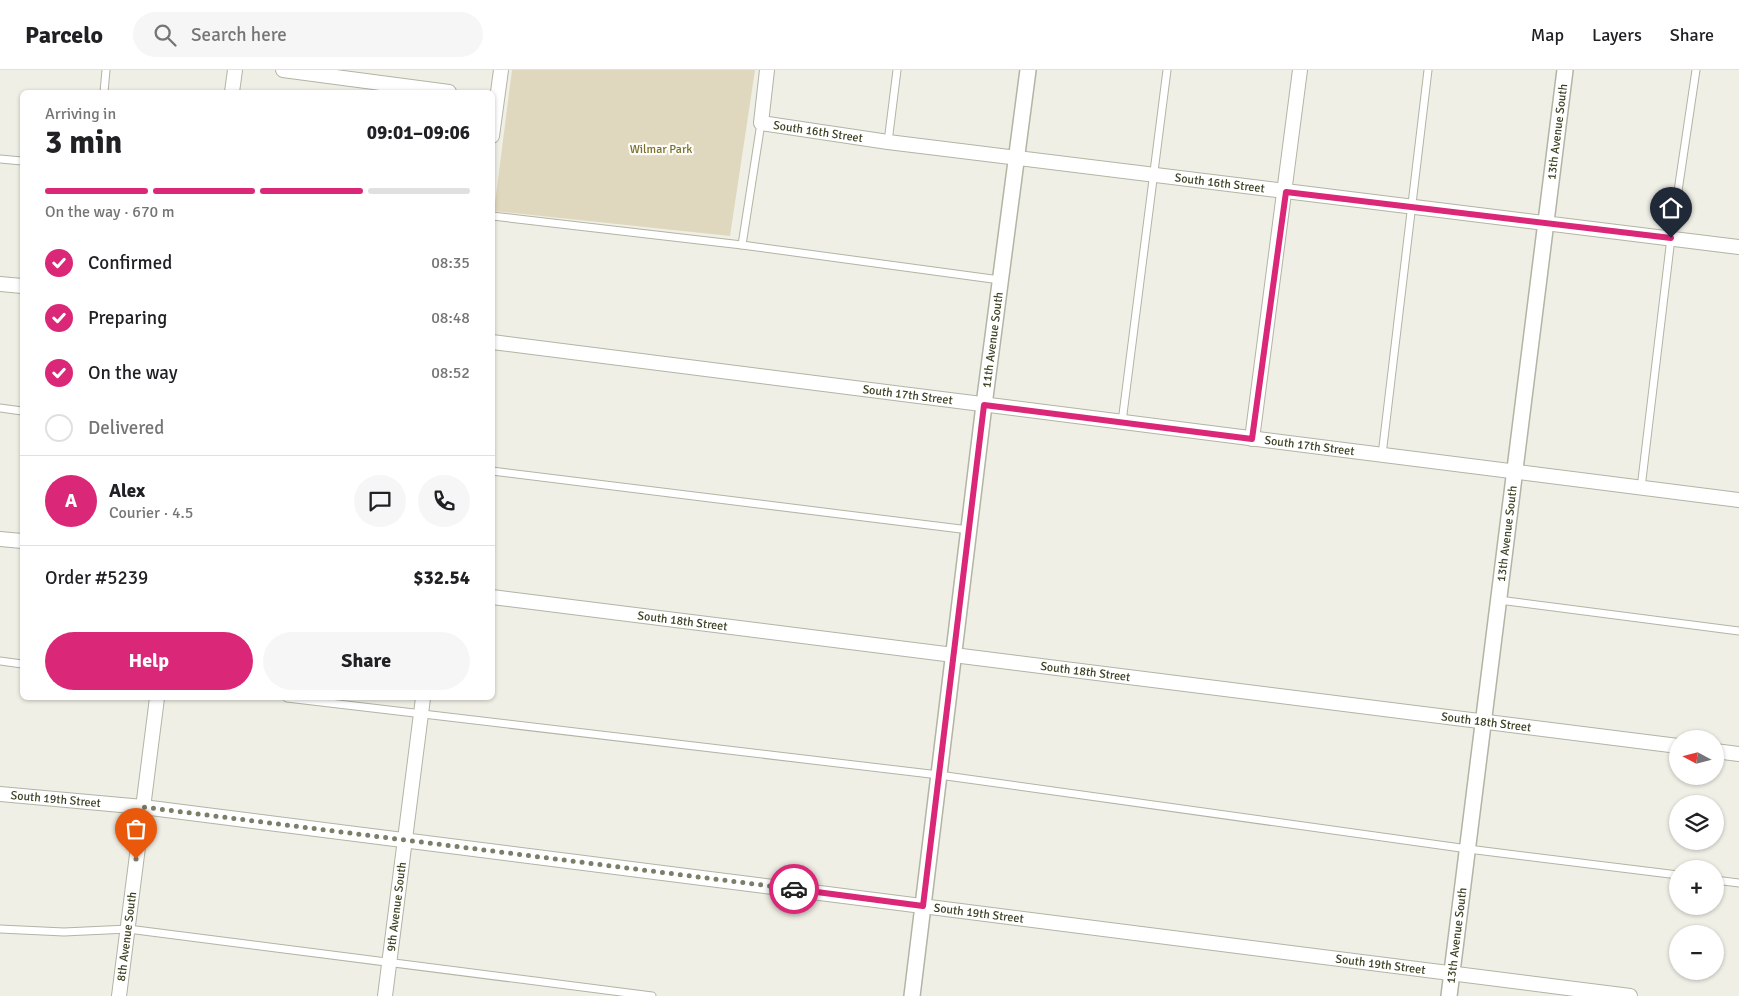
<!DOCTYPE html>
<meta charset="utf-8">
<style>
:root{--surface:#fff;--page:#f6f6f6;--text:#202124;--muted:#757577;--line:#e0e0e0;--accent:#db2777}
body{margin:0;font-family:Signika,sans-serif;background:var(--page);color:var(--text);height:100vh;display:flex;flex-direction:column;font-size:19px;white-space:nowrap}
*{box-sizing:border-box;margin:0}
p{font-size:16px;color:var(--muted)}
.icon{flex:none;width:28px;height:28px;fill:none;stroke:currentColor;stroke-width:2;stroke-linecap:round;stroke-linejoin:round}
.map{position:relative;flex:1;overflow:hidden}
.drawer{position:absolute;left:20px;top:20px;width:475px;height:610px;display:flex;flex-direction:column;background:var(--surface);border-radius:8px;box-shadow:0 1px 4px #0004}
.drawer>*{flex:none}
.needle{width:32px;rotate:277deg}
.fabs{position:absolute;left:1669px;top:660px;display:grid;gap:10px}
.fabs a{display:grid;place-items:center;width:55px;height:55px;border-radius:50%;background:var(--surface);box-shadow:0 1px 4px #0004;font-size:25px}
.pin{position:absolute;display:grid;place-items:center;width:42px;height:42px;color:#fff;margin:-51px -21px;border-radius:50% 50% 50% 0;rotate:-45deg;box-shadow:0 0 5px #0007}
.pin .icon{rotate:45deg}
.courier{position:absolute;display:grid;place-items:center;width:50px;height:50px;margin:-25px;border:4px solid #db2777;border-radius:50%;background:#fff;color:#222;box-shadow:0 1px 6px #0007}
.head em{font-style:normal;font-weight:700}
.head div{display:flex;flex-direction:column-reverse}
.head{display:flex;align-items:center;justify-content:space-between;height:85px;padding:0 25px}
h1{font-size:32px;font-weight:700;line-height:38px}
.bar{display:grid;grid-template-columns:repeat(4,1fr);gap:8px 5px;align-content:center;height:60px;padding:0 25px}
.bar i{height:6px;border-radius:4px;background:var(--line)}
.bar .active{background:var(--accent)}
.bar p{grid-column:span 4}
.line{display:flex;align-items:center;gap:12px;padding:0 25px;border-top:1px solid var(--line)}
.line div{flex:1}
.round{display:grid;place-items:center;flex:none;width:52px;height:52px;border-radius:26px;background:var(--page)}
ol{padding:0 25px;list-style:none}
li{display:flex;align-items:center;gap:15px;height:55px}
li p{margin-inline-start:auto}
li .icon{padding:5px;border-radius:50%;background:var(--accent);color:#fff;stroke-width:4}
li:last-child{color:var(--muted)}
li i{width:28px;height:28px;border:2px solid var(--line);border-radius:50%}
.primary-button{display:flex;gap:10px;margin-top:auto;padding:10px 25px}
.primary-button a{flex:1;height:58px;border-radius:30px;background:var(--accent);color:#fff;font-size:20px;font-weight:700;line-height:58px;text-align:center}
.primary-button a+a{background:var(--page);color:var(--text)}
header{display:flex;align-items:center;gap:30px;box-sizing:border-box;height:70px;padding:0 25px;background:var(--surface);border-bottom:1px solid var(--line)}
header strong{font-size:24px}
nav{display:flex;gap:28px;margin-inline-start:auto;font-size:18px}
.search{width:350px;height:45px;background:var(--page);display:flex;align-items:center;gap:12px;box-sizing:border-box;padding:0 18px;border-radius:28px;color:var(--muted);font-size:19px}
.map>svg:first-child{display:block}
.green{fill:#e0d8be}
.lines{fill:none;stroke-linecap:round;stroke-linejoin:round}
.service-casing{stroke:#b2b4a4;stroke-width:9}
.minor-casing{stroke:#b2b4a4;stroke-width:16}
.tertiary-casing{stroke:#b2b4a4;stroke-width:18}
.service{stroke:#fff;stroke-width:7}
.minor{stroke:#fff;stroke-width:14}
.tertiary{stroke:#fff;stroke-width:15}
.done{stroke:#7b7f67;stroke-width:5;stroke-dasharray:0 9}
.route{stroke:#db2777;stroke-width:6}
.labels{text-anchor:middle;stroke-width:4.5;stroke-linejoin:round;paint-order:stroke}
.street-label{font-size:12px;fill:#3c4223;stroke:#fbfbf7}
.park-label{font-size:12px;fill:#7b702c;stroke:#fbfbf7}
</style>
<header>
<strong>Parcelo</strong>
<div class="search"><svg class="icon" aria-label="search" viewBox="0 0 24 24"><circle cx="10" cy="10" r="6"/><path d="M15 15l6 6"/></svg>Search here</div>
<nav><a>Map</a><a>Layers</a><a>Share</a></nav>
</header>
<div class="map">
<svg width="1739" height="926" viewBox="0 0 1739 926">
<rect width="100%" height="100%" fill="#efefe6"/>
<polygon class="green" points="512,0 755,0 730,166 494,141"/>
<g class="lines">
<defs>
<g id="service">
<polyline points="104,22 106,0"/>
<polyline points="888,72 897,0"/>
<polyline points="0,89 22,91"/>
<polyline points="492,146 742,175 1000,210"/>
<polyline points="742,175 761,53"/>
<polyline points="0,338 22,341"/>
<polyline points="1122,352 1167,0"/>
<polyline points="1382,385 1428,0"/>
<polyline points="492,401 969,460"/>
<polyline points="1641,418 1671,168 1696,0"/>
<polyline points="1499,530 1739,561"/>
<polyline points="0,591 22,594"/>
<polyline points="287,628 939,705 1468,779 1678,805"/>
<polyline points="1715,810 1739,813"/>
<polyline points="0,859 64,862 128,859 652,926"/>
</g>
<g id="minor">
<polyline points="283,0 449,22"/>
<path id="s1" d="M767,0L761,53L888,72L1739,177"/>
<polyline points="232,22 235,0"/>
<polyline points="492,66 501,0"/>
<polyline points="0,214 22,216"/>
<path id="s2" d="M492,272L1739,430"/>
<polyline points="1252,369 1300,0"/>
<polyline points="0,469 22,471"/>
<path id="s3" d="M492,527L1678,676"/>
<polyline points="1715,681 1739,684"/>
<path id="s4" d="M0,724L143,737L1630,926"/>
<path id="s5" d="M119,926L157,628"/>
<path id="s6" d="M385,926L423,628"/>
</g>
<g id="tertiary">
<path id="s7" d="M912,926L984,335L1028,0"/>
<path id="s8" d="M1449,926L1565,0"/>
</g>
</defs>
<use href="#service" class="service-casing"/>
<use href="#minor" class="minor-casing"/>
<use href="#tertiary" class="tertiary-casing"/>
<use href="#service" class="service"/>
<use href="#minor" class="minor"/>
<use href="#tertiary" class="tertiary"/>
</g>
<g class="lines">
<polyline class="done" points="136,789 143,737 794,819"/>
<polyline class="route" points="794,819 923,836 984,335 1252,369 1286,122 1671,168"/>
</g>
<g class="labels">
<g class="street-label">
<text dy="4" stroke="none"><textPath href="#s8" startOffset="871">13th Avenue South</textPath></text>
<text dy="4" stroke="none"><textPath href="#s1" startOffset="111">South 16th Street</textPath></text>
<text dy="4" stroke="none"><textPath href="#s1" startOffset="516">South 16th Street</textPath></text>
<text dy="4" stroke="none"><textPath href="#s7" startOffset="661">11th Avenue South</textPath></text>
<text dy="4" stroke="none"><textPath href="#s2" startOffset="419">South 17th Street</textPath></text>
<text dy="4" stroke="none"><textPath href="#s2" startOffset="824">South 17th Street</textPath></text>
<text dy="4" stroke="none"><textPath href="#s8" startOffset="466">13th Avenue South</textPath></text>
<text dy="4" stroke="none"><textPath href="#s3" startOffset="192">South 18th Street</textPath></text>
<text dy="4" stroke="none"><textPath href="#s3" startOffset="598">South 18th Street</textPath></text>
<text dy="4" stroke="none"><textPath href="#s3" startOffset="1002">South 18th Street</textPath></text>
<text dy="4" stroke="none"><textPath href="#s4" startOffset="56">South 19th Street</textPath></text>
<text dy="4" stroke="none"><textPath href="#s6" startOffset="90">9th Avenue South</textPath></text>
<text dy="4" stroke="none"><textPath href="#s4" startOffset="986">South 19th Street</textPath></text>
<text dy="4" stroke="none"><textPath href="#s8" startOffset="61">13th Avenue South</textPath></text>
<text dy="4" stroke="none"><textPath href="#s5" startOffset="60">8th Avenue South</textPath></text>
<text dy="4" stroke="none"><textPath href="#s4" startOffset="1391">South 19th Street</textPath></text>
</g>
<g class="park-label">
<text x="661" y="83">Wilmar Park</text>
</g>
</g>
</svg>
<div class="fabs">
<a><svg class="needle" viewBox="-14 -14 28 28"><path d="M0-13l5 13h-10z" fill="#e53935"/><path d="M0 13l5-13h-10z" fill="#757577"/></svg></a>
<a><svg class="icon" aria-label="layers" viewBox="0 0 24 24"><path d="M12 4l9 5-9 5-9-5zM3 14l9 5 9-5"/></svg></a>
<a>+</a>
<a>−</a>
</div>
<div class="pin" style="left:136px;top:789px;background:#ea580c"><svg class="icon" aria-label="bag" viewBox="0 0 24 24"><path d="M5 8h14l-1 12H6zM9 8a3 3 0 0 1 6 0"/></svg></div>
<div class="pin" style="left:1671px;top:168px;background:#1f2937"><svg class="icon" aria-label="home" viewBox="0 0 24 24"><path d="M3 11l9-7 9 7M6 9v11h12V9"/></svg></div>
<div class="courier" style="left:794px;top:819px"><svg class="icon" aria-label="car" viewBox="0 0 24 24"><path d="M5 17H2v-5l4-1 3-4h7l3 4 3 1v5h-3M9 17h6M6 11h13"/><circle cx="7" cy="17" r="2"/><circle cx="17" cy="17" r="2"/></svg></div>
<section class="drawer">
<div class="head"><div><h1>3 min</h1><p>Arriving in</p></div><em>09:01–09:06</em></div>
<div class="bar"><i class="active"></i><i class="active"></i><i class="active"></i><i></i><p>On the way · 670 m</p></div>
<ol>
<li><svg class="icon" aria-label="check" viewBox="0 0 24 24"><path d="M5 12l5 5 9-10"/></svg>Confirmed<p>08:35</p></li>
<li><svg class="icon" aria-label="check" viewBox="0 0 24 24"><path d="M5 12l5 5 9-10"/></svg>Preparing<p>08:48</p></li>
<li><svg class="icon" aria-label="check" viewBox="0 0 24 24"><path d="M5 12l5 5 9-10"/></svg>On the way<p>08:52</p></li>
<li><i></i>Delivered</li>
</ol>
<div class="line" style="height:90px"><b class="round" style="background:var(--accent);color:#fff">A</b><div><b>Alex</b><p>Courier · 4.5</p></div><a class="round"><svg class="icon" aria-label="chat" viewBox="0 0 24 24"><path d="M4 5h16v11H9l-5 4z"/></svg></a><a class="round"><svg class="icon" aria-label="phone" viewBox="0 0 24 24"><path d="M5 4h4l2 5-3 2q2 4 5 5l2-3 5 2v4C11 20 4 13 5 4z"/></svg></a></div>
<div class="line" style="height:65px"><div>Order #5239</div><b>$32.54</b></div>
<div class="primary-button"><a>Help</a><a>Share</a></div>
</section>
</div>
